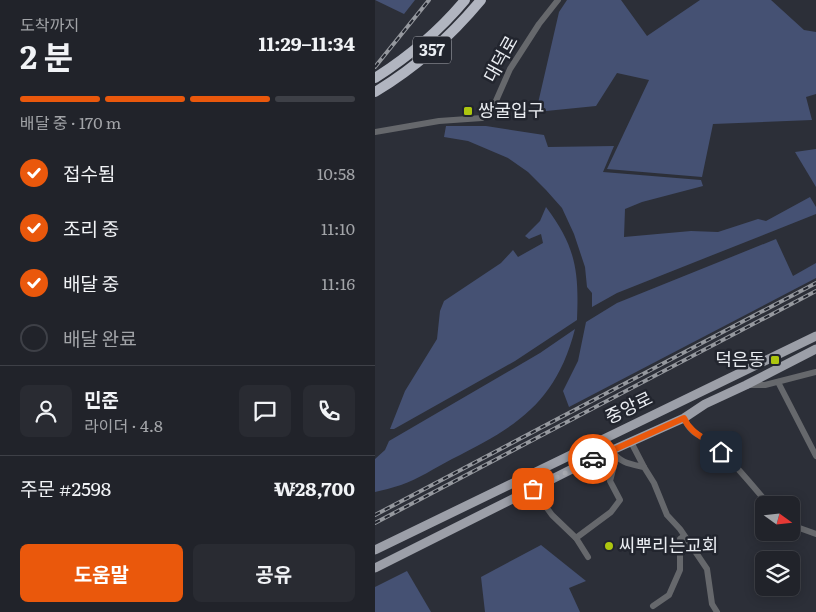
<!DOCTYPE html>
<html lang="ko">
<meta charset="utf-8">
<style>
:root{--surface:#21232a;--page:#292b32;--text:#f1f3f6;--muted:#a2a4a8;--line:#3e4047;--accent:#ea580c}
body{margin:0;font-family:Literata,"Noto Sans KR",serif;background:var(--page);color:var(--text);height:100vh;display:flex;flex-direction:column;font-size:19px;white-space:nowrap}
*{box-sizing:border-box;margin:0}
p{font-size:16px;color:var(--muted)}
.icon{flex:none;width:28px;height:28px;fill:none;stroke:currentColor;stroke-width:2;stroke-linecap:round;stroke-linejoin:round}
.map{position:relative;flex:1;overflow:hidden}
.panel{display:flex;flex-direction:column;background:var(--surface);width:375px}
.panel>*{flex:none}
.needle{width:32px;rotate:105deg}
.tools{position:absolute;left:380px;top:496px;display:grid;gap:10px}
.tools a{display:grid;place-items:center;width:45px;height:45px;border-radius:8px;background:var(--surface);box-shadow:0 2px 12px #0003,0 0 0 1px var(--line);font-size:25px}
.pin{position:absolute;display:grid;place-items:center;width:42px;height:42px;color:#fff;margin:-21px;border-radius:10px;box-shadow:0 2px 8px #0006}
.courier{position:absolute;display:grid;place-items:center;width:50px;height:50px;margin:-25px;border:4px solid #ea580c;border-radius:50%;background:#fff;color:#222;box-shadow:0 1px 6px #0007}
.head em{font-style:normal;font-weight:700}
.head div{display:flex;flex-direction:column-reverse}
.head{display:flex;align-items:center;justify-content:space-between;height:85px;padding:0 20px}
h1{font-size:32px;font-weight:700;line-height:38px}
.bar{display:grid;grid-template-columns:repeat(4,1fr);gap:8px 5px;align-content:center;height:60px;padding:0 20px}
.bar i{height:6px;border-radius:4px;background:var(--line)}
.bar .on{background:var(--accent)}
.bar p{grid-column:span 4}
.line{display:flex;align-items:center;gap:12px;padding:0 20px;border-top:1px solid var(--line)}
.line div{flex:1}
.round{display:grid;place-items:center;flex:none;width:52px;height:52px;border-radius:8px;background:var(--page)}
ol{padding:0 20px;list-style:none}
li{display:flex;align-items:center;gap:15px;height:55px}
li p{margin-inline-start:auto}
li .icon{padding:5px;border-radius:50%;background:var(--accent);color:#fff;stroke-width:4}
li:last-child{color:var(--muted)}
li i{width:28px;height:28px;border:2px solid var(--line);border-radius:50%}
.primary-button{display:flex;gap:10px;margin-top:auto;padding:10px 20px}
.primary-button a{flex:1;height:58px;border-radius:8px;background:var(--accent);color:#fff;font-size:20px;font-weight:700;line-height:58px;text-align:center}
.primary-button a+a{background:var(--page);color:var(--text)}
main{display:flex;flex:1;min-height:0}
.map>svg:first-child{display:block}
.green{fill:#455173}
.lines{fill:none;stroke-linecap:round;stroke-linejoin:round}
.minor{stroke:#66686c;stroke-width:6}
.major{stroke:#9c9fa8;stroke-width:9}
.highway{stroke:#b1b5c0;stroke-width:10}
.rail-casing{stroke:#95989e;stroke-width:4}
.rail{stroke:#22252e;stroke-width:2;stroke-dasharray:5.5;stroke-linecap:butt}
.done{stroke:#a8aab1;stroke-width:5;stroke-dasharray:0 9}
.route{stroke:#ea580c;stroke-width:6}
.poi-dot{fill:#adc60f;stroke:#22252e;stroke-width:2}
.labels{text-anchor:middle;stroke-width:5;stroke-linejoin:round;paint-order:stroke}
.shield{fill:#22252e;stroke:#aeb1b7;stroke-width:1}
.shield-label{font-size:16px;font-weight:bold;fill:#eaedf2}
.street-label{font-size:18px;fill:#eaedf2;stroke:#22252e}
.poi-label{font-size:18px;fill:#eaedf2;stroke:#22252e;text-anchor:start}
</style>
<main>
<section class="panel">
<div class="head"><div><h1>2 분</h1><p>도착까지</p></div><em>11:29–11:34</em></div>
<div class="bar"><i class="on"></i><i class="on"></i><i class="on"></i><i></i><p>배달 중 · 170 m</p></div>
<ol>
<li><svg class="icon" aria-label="check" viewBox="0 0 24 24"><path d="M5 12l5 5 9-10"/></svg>접수됨<p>10:58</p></li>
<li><svg class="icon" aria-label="check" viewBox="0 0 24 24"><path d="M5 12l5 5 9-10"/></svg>조리 중<p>11:10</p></li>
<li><svg class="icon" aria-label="check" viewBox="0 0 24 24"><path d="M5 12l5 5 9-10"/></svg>배달 중<p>11:16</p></li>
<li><i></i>배달 완료</li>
</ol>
<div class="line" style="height:90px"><a class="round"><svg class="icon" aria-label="person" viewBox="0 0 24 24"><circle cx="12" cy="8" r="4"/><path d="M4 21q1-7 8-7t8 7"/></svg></a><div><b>민준</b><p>라이더 · 4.8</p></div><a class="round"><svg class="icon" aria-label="chat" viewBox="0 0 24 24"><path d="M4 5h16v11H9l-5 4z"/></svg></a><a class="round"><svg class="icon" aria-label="phone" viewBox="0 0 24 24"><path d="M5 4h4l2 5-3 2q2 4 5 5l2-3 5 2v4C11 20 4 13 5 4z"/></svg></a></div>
<div class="line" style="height:65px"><div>주문 #2598</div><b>₩28,700</b></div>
<div class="primary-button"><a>도움말</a><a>공유</a></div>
</section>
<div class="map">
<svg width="441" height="612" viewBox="0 0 441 612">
<rect width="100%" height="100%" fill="#2c2f38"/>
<g class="green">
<polygon points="0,0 40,0 29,14"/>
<polygon points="192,0 246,0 272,36 325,0 396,0 429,30 441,32 441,94 431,97 437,120 338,124 327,177 232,169 274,80 242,73 221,106 161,112 184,12"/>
<polygon points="71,126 111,126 169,135 173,147 239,146 228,172 326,180 328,186 267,202 250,209 249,237 316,231 343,232 383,219 391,221 435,197 441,207 441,214 242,293 217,307 217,293 212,287 210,267 199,234 187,208 171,190 153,172 133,158 93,141 69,137"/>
<polygon points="441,149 441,187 420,152"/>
<path d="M171,207C201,247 204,271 202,320L140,361L19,429H15L30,391L62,339L65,311L69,301L126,263L138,250L143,257L168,243L166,234L154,239L150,236L165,221Z"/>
<polygon points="401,239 418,276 441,263 441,278 194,407 188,391 203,361 211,322 242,303"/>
<path d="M200,329C181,403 141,427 77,459C60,468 43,479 26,485C17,488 8,490 0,492V459L10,450L14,441L165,353Z"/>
<polygon points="166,545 211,581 194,588 205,612 110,612 106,577"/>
<polygon points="32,571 56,612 0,612 0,587"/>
</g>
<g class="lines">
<g class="minor">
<polyline points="0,132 64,121 107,118 120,103 135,69 164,24 183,0"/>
<polyline points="403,382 441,456"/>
<polyline points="372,385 390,385 441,372"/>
<path d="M309,418C316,436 328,435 341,446C360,464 377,485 394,505"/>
<polyline points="256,442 269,467"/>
<path d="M237,451C245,463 255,464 269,467L279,483L292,515L305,529L332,569L337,604L342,612"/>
<polyline points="158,489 177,515 201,538 213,557"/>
<polyline points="416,525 441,534"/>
<polyline points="201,538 236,512 245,500 235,481 241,458"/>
<polyline points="278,606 294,595 305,570 305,539 309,536"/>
</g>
<g class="major">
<polyline points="0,550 441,336"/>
<polyline points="0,568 213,461 309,418 330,404 371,385 441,349"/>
</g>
<g class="highway">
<path d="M0,78C33,57 65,30 90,0"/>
<path d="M0,92C40,68 76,36 106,0"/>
</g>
<defs>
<g id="rail">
<polyline points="0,67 54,0"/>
<polyline points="0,515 441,283"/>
<polyline points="0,523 441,291"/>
</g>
</defs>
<use href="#rail" class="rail-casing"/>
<use href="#rail" class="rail"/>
</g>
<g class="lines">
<polyline class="done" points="158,489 218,459"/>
<path class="route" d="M218,459L309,418C316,435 334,439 346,452"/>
</g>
<g class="poi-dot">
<rect x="88" y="106" width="10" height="10" rx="2.5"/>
<rect x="395" y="355" width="10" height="10" rx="2.5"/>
<circle cx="234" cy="546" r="5"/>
</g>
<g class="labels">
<rect class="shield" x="38" y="36.5" width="38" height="27" rx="4"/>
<g class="shield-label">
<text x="57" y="56">357</text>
</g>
<g class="street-label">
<text transform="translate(126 59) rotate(-61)" y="6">대덕로</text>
<text transform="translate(254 408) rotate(-26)" y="6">중앙로</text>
</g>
<g class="poi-label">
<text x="103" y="117">쌍굴입구</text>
<text x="390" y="366" text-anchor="end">덕은동</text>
<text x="244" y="552">씨뿌리는교회</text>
</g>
</g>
</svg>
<div class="tools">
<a><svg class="needle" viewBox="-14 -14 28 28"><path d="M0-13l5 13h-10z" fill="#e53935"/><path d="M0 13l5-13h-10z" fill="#a2a4a8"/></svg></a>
<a><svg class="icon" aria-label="layers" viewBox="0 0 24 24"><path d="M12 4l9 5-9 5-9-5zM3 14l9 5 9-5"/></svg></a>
</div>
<div class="pin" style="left:158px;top:489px;background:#ea580c"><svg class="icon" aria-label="bag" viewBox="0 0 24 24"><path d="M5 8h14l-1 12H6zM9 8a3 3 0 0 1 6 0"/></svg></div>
<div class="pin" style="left:346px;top:452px;background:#1f2937"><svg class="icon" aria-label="home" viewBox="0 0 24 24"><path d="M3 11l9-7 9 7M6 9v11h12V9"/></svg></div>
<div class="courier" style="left:218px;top:459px"><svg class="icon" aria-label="car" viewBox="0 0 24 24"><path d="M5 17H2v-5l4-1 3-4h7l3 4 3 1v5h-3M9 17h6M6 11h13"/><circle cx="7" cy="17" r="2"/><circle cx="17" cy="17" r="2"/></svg></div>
</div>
</main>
